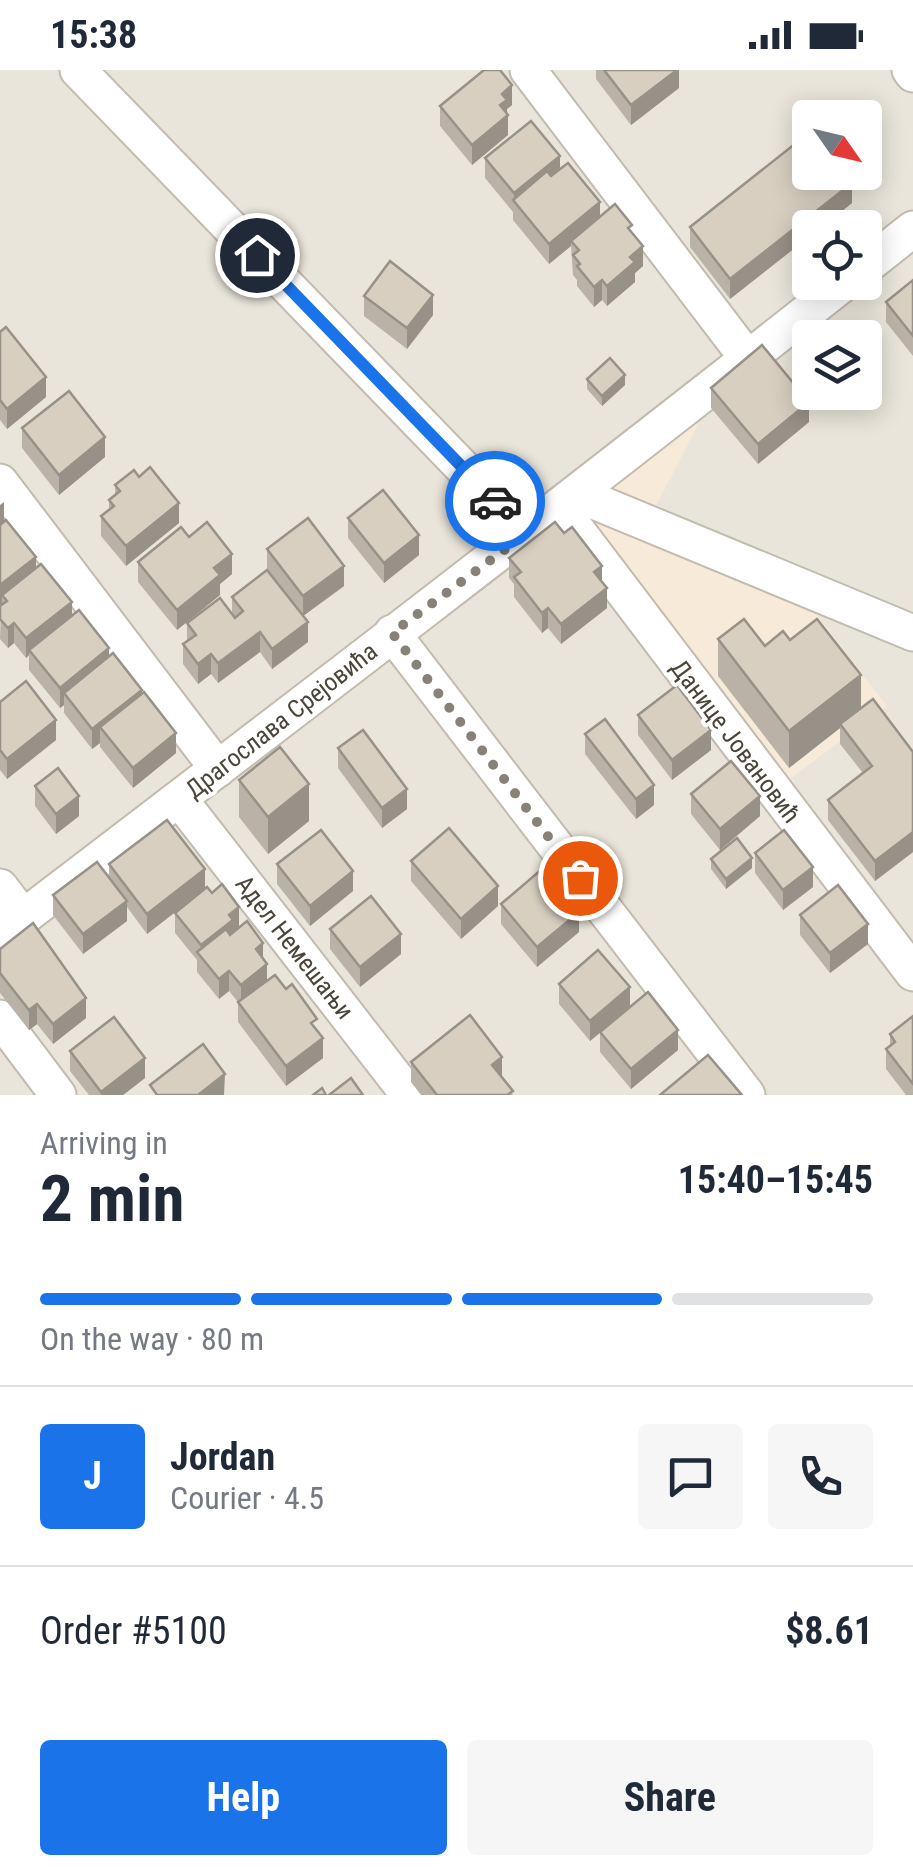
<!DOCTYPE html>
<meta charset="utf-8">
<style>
:root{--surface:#fff;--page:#f6f6f7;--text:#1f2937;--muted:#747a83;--line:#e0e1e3;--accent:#1a73e8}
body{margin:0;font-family:"Roboto Condensed",sans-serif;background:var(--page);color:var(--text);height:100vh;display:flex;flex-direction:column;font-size:38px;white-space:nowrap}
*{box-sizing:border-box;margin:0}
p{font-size:32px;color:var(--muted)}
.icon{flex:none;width:55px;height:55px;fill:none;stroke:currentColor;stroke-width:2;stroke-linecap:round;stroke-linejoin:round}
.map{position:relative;height:1025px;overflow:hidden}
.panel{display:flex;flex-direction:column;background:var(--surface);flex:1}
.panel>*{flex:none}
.needle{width:65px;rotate:124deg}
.buttons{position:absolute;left:792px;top:30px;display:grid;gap:20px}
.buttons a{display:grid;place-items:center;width:90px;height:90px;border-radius:10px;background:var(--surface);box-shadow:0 5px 25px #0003;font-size:50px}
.pin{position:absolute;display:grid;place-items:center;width:85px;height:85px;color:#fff;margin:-42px;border:5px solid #fff;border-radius:50%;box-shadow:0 2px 10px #0007}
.courier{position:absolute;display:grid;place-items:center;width:100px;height:100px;margin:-50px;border:8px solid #1a73e8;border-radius:50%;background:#fff;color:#222;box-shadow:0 2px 12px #0007}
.headline em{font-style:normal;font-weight:700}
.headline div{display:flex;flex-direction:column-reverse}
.headline{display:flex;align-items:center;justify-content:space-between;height:170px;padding:0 40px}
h1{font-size:65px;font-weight:700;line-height:75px}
.bar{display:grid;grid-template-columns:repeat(4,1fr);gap:15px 10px;align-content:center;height:120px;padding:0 40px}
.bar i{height:12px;border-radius:8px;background:var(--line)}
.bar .on{background:var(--accent)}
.bar p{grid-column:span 4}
.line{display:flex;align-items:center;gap:25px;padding:0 40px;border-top:2px solid var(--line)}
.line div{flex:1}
.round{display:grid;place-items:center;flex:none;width:105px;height:105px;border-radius:10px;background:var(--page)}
.action{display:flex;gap:20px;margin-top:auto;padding:20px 40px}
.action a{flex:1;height:115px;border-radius:10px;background:var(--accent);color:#fff;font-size:40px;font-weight:700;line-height:115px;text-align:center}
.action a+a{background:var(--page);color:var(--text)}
.status{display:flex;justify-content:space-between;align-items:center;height:70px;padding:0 50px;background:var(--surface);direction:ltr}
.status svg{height:28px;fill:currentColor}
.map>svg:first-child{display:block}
.residential{fill:#eae5da;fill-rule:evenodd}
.commercial{fill:#f7ead8}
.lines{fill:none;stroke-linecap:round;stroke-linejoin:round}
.minor-casing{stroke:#c2bbae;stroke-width:39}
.minor{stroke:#fff;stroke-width:35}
.wall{fill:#bab2a6}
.shaded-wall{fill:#979187}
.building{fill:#d8cfc1;stroke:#979187;stroke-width:2.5}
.done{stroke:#878178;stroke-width:10;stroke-dasharray:0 18}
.route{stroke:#1a73e8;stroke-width:12}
.labels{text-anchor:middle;stroke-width:8;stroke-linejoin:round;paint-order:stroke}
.street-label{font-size:25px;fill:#4b4439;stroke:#fff}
</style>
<div class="status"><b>15:38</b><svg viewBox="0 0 49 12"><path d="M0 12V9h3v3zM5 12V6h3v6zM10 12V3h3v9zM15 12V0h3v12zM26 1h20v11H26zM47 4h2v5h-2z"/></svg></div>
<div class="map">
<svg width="913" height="1025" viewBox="0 0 913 1025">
<rect width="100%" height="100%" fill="#f6f3ec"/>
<path class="residential" d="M0,0H913V1025H0ZM810,48H865V102H810ZM810,158H865V212H810ZM810,268H865V322H810Z"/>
<polygon class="commercial" points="703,345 656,436 669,454 781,498 887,636 774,721 570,451"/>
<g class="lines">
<defs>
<g id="minor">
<polyline points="78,0 526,463"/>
<polyline points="528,0 748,289"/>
<polyline points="910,0 913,4"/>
<polyline points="865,197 913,159"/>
<polyline points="0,412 218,699"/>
<polyline points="577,424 913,563"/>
<polyline points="560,438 913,903"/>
<polyline points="392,563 747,1025"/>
<polyline points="180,730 409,1025"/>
<polyline points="0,817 23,847"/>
<path d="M0,865C283,649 566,433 845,212"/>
<polyline points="0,948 58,1025"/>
</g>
</defs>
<use href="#minor" class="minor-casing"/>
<use href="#minor" class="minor"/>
</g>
<g class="wall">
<polygon points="596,0 679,0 679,18 631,55 596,9"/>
<polygon points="512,35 507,39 508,65 472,95 440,56 440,36"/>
<polygon points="485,88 560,100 600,147 632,163 643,196 635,203 635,212 607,236 602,230 594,237 577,216 577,210 573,205 571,176 549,194 513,150 513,142 485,108"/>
<polygon points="852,133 730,229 690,177 690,157"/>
<polygon points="913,210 913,286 886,252 886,232"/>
<polygon points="364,226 433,245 407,279 364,246"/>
<polygon points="0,262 46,327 7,359 0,350"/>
<polygon points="587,309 625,315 602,336 587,319"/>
<polygon points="711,318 809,352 758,394 711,338"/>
<polygon points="22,358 105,387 59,425 22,378"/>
<polygon points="139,407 179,453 126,496 101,466 101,446 109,440 109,430 115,425 115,415"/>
<polygon points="348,448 419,485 384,513 348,468"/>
<polygon points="4,452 72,546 142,623 176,683 133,718 100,677 100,673 92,679 64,643 64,635 60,638 29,600 29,585 26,588 14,573 8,578 0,569"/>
<polygon points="189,467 232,504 220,514 220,525 177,560 138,512 138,492"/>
<polygon points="267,479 344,516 303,546 267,499"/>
<polygon points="509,488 602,512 607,538 561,574 548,558 542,563 514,527 514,514 509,508"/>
<polygon points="232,527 308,572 272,599 260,582 218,613 211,604 198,614 183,594 183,574 187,572 187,553 232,544"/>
<polygon points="718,569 765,576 790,570 861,638 913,682 913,782 875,811 828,750 828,730 863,703 840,674 840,658 789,698 718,606"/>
<polygon points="0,632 56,670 7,709 0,700"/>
<polygon points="638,645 711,680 672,710 638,665"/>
<polygon points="585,664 654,735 636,749 585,684"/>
<polygon points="338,678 407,739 382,758 338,698"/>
<polygon points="239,710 309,751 268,784 239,747"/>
<polygon points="35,716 79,746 56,764 35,736"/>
<polygon points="691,724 760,746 720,780 691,744"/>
<polygon points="755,783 813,817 783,840 755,803"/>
<polygon points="711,789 752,798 726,819 711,799"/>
<polygon points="411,791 498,836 461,869 411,811"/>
<polygon points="109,794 205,819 239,857 263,889 267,910 317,962 323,988 286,1016 238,952 238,932 229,921 219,929 197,902 197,890 175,863 175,843 202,821 147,864 127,837 127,851 83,884 53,845 53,825 109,807"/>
<polygon points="277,794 353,821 310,856 277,814"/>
<polygon points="501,834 579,862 537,897 501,854"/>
<polygon points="800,845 868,874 830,903 800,865"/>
<polygon points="330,859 401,884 360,917 330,879"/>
<polygon points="0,879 86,948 53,974 37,954 29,960 0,923"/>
<polygon points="559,914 630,937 678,980 631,1019 600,982 600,963 590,971 559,934"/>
<polygon points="913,946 913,1025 906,1025 886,999 886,979 890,976 890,964"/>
<polygon points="70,981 145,1008 123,1025 89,1025 70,1001"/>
<polygon points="411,992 502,1007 513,1025 421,1025 411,1012"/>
</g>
<g class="shaded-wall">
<polygon points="677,0 679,0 679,18 631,55 631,35"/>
<polygon points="512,15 512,35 507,39 507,46 508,45 508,65 472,95 472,75 502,24"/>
<polygon points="560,86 560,106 514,132 514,123"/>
<polygon points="852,113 852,133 821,158 810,158 810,166 730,229 730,209"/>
<polygon points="600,132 600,152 571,171 571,176 549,194 549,174"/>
<polygon points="643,176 643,196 635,203 635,212 607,236 607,216 630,187"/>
<polygon points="602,210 602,230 594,237 594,217"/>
<polygon points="433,225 433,245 407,279 407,258"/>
<polygon points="625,305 625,315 602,336 602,326"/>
<polygon points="46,307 46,327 7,359 7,339"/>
<polygon points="809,332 809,352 758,394 758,374"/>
<polygon points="105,367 105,387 59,425 59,405"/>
<polygon points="4,432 4,452 0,455 0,435"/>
<polygon points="179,433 179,453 126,496 126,476"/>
<polygon points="419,465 419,485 384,513 384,493"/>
<polygon points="232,484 232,504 220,514 220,525 177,560 177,540 214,498"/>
<polygon points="36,487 36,507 2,525 2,534 0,535 0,515"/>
<polygon points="344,496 344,516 303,546 303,526"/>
<polygon points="602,496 602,516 594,502"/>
<polygon points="607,518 607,538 561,574 561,554"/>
<polygon points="72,532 72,552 29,580 29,585 26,588 26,568"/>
<polygon points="548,538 548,558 542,563 542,543"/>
<polygon points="308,552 308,572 272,599 272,579"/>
<polygon points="14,553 14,573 8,578 8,558"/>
<polygon points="260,562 260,582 218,613 218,593"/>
<polygon points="109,578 109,598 64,623 64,635 60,638 60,618"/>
<polygon points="211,584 211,604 198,614 198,594"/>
<polygon points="861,605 861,642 840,654 840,658 789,698 789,661"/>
<polygon points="142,620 142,640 100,657 100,673 92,679 92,659"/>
<polygon points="56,650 56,670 7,709 7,689"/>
<polygon points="711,660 711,680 672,710 672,690"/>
<polygon points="176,663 176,683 133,718 133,698"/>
<polygon points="309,714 309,751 268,784 268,747"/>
<polygon points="654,715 654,735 636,749 636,729"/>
<polygon points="407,719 407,739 382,758 382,738"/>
<polygon points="79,726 79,746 56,764 56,744"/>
<polygon points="760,726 760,746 720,780 720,759"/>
<polygon points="913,762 913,782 875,811 875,791"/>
<polygon points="752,788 752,798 726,819 726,809"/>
<polygon points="813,797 813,817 783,840 783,820"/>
<polygon points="205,799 205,819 147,864 147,844"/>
<polygon points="353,801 353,821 310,856 310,836"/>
<polygon points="498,816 498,836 461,869 461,849"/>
<polygon points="127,831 127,851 83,884 83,864"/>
<polygon points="239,837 239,857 201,886 201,875 229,845"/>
<polygon points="579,842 579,862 537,897 537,877"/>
<polygon points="868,854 868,874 830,903 830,883"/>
<polygon points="401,864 401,884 360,917 360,897"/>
<polygon points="263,873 263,893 256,879"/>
<polygon points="267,894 267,914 241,935 241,915"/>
<polygon points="229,901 229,921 219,929 219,909"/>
<polygon points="630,917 630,937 590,971 590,951"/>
<polygon points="86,928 86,948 53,974 53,954"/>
<polygon points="37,934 37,954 29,960 29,940"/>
<polygon points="678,960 678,980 631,1019 631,999"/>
<polygon points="323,968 323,988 286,1016 286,996"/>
<polygon points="502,987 502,1007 492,995"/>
<polygon points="145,988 145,1008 123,1025 101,1025 101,1022"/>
<polygon points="225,1004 224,1025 198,1025"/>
</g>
<g class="building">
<polygon points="484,0 500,0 512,15 502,24 507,30 500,35 508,45 472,75 440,36"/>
<polygon points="604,0 677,0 631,35"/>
<polygon points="531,51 560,86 514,123 485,88"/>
<polygon points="810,62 810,102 843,102 852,113 730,209 690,157"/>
<polygon points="568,93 600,132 549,174 513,130 547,101 551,106"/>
<polygon points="615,134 632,155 628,158 643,176 630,187 635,192 607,216 602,210 594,217 577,196 580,194 573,185 579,180 571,171"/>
<polygon points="390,191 433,225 407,258 364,226"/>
<polygon points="913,210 913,266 886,232"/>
<polygon points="6,257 46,307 7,339 0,330 0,262"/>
<polygon points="762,275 809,332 758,374 711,318"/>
<polygon points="610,288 625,305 602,326 587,309"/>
<polygon points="69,321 105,367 59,405 22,358"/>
<polygon points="150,397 179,433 126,476 101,446 114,436 109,430 120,421 115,415 134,400 139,407"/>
<polygon points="383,420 419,465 384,493 348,448"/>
<polygon points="308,448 344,496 303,526 267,479"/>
<polygon points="6,450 36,487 0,515 0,455"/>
<polygon points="207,452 232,484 214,498 220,505 177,540 138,492 181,457 189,467"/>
<polygon points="555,452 564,463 572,457 602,496 594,502 607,518 561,554 548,538 542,543 514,507 521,502 509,488"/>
<polygon points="41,494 72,532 26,568 14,553 8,558 0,549 0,536 7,531 2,525"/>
<polygon points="267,500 308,552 272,579 260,562 218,593 211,584 198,594 183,574 196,565 187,553 220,528 235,548 243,541 232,527"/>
<polygon points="79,540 109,578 60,618 29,580"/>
<polygon points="744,549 765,576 783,561 790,570 817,549 861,605 789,661 718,569"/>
<polygon points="113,583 142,620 92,659 64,623"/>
<polygon points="26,611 56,650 7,689 0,680 0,632"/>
<polygon points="677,615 711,660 672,690 638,645"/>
<polygon points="144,622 176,663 133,698 100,657"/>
<polygon points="873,629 913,682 913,762 875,791 828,730 872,696 840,654"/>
<polygon points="605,649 654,715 636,729 585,664"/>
<polygon points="363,660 407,719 382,738 338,678"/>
<polygon points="280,677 309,714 268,747 239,710"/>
<polygon points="731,691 760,726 720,759 691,724"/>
<polygon points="58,698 79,726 56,744 35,716"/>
<polygon points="167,750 205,799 147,844 109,794"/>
<polygon points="449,758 498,816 461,849 411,791"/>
<polygon points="321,760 353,801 310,836 277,794"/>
<polygon points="784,760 813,797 783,820 755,783"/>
<polygon points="737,768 752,788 726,809 711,789"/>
<polygon points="97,792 127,831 83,864 53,825"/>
<polygon points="542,799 579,842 537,877 501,834"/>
<polygon points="222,814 239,837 229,845 233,850 201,875 175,843 207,817 212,823"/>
<polygon points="838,815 868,854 830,883 800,845"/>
<polygon points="371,826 401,864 360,897 330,859"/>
<polygon points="247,851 263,873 256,879 267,894 241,915 229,901 219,909 197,882 226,859 230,865"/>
<polygon points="33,853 86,928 53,954 37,934 29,940 0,903 0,879"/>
<polygon points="598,880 630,917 590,951 559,914"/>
<polygon points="275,905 286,919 292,914 317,949 311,953 323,968 286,996 238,932"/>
<polygon points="648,922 678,960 631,999 600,962"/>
<polygon points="470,945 502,987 492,995 513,1021 507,1025 437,1025 411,992"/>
<polygon points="913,946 913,1014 886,979 895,972 890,964"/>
<polygon points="114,947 145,988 101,1022 70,981"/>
<polygon points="203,974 225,1004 198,1025 157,1025 150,1015"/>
<polygon points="708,985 742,1025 660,1025"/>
<polygon points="351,1008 363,1025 329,1025"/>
<polygon points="322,1018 326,1025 313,1025"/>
</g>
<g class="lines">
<polyline class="done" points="495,431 526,464 392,563 580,808"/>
<polyline class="route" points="257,185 495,431"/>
</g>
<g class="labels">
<g class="street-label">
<text transform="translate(281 650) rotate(-38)" y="9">Драгослава Срејовића</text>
<text transform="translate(736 671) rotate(53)" y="9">Данице Јовановић</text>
<text transform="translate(295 877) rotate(52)" y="9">Адел Немешањи</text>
</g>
</g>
</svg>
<div class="buttons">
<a><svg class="needle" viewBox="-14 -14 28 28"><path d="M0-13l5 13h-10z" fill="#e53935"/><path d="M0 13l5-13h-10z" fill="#747a83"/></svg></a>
<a><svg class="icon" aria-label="locate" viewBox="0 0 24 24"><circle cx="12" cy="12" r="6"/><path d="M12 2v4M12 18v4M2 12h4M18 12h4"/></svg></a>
<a><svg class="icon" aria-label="layers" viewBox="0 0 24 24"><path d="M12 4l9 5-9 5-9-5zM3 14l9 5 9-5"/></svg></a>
</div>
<div class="pin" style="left:580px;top:808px;background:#ea580c"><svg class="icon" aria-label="bag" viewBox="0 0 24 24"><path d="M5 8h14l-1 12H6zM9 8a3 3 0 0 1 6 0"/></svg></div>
<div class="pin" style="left:257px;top:185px;background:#1f2937"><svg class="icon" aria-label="home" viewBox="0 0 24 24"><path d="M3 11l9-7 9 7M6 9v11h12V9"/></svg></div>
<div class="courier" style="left:495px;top:431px"><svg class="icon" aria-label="car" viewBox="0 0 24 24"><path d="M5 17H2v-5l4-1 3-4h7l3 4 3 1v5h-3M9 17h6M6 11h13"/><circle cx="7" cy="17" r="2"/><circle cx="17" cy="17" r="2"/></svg></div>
</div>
<section class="panel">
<div class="headline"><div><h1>2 min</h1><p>Arriving in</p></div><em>15:40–15:45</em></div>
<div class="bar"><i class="on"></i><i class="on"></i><i class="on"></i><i></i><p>On the way · 80 m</p></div>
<div class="line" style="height:180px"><b class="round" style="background:var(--accent);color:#fff">J</b><div><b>Jordan</b><p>Courier · 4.5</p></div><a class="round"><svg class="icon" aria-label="chat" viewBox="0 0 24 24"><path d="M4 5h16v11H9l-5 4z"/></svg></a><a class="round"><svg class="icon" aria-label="phone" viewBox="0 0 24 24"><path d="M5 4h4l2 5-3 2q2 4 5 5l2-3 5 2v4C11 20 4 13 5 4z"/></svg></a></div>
<div class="line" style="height:130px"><div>Order #5100</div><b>$8.61</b></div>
<div class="action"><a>Help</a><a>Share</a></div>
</section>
